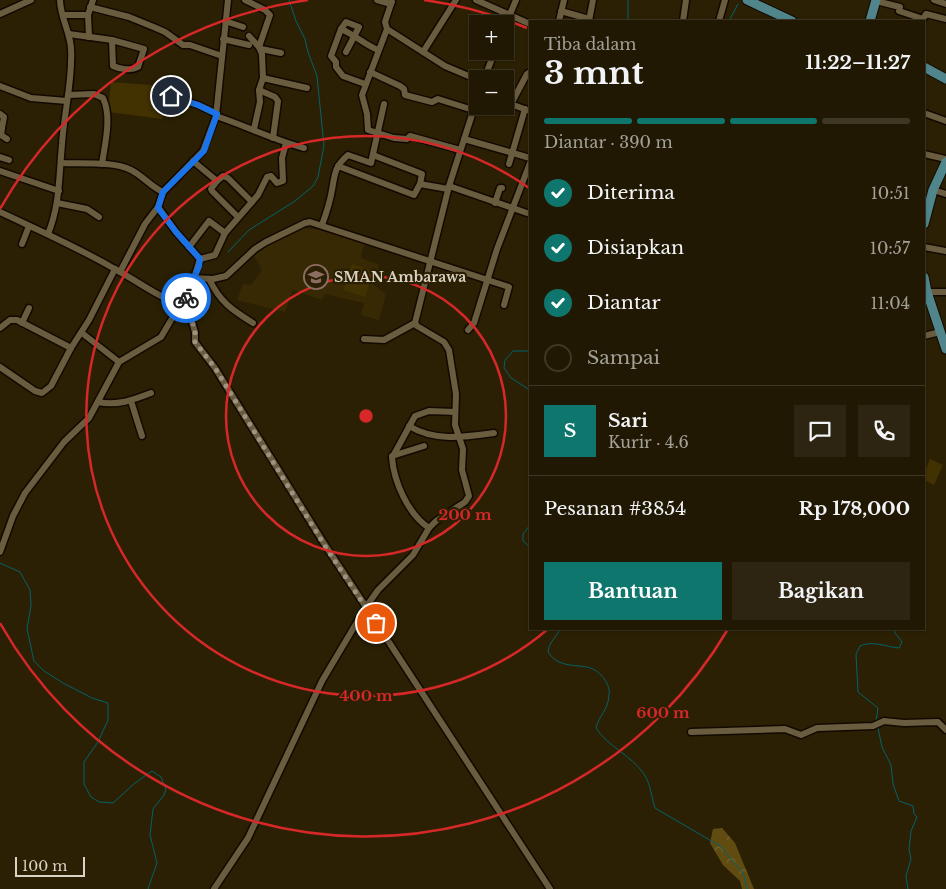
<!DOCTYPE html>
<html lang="id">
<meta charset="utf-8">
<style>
:root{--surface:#201802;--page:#2d2511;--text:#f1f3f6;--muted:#a2a099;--line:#3d3724;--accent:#0f766e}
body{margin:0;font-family:"Libre Baskerville",serif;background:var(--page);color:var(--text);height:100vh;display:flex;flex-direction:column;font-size:19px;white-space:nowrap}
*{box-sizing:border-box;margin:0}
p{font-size:16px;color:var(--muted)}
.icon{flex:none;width:28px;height:28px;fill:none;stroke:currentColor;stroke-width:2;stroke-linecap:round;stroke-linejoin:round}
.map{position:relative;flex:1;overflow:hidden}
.drawer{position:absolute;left:529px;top:20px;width:396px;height:610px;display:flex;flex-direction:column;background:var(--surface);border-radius:0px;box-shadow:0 1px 4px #0004,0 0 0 1px var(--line)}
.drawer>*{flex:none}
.tools{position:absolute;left:469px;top:15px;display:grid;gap:10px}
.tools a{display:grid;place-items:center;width:45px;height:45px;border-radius:0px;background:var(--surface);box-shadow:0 1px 4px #0004,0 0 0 1px var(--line);font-size:25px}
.scale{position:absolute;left:15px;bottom:12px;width:70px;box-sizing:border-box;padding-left:5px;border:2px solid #dad3c3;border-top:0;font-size:14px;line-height:18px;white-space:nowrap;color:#dad3c3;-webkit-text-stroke:4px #2b2003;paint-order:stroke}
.pin{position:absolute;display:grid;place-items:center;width:42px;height:42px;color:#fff;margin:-21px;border:2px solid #fff;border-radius:50%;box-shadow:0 1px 5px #0007}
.courier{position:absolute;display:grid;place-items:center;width:50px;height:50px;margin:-25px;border:4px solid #1a73e8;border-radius:50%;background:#fff;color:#222;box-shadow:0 1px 6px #0007}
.overview em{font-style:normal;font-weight:700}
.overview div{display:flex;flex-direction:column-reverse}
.overview{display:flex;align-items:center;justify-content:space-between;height:85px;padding:0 15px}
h1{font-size:32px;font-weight:700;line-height:38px}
.bar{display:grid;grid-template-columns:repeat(4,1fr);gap:8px 5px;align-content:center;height:60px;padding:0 15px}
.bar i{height:6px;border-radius:4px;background:var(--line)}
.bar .current{background:var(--accent)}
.bar p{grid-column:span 4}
.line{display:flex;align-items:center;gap:12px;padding:0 15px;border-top:1px solid var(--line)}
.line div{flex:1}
.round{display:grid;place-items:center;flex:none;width:52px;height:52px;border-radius:0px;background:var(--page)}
ol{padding:0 15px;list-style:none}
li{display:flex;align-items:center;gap:15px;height:55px}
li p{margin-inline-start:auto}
li .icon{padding:5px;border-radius:50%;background:var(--accent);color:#fff;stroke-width:4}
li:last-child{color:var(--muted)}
li i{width:28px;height:28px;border:2px solid var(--line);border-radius:50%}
.action{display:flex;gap:10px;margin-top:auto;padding:10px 15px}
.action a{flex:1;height:58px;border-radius:0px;background:var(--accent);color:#fff;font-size:20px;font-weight:700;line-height:58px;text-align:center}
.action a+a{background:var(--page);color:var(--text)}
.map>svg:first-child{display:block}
.built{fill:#372903}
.forest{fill:url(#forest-crowns)}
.park{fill:#423101}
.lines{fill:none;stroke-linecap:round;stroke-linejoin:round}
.stream{stroke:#01636a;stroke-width:1}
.minor-casing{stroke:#130900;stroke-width:9}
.major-casing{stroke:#130900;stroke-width:11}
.minor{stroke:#695c3f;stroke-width:6}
.major{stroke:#4f858b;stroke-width:9}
.done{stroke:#9d9480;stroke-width:5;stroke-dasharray:0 9}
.route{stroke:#1a73e8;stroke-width:6}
.ring{fill:none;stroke:#d62828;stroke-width:2.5}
.labels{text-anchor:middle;stroke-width:4.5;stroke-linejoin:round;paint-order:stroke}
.poi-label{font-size:14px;font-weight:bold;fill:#dad3c3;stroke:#2b2003;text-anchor:start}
.centre{fill:#d62828;stroke:#2b2003;stroke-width:2.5}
.ring-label{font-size:15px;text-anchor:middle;font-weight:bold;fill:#d62828;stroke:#2b2003;stroke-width:4.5;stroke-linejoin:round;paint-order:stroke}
</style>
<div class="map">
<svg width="946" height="889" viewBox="0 0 946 889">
<defs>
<pattern id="forest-crowns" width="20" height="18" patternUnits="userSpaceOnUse" patternTransform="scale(1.25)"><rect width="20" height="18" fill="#604b11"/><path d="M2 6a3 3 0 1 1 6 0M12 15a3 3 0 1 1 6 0" fill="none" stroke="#766432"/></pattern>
</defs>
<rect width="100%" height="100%" fill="#2b2003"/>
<polygon class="built" points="303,228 329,231 364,244 361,258 379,265 374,285 386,294 379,320 361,315 364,303 325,294 322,300 293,290 285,312 237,300 243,284 251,285 262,270 254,256 266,247"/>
<polygon class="forest" points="722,828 735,843 754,889 742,889 740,881 723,865 710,843 713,829"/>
<g class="park">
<polygon points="111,82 165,86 162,119 108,112"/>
<polygon points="352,264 373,271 365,297 343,290"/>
<polygon points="930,459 943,465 934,485 924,480 924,474"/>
</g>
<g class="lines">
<g class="stream">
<polyline points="628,21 628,0"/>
<polyline points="731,21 730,19 738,4"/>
<polyline points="228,252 249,230 295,201 313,186 318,177 324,146 317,76 308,52 305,39 296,21 289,0"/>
<polyline points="530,351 513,351 505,360 504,368 511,378 530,390"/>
<polyline points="530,525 523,534 523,541 530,547"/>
<polyline points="0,563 20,572 30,590 31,605 27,629 34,661 44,671 63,683 92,698 108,703 108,720 98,742 84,762 84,784 91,797 99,802 113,803 135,783 152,771 161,777 166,789 164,795 153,809 150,835 157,863 148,889"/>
<path d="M560,629C556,638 549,642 548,652C551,656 554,660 559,662C578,670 591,660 605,680C608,685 610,690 609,695C608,711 599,715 596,728C608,747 631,755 644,774C651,785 651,796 655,808L720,846L743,873L747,889"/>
<path d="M876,721L878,708L858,692L856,654L860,646C873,640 886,647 899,648L902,642L895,633L894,629"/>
<polyline points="878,728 882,747 891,765 893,784 899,801 913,806 914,814 917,817 911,831 909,849 911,859 906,876 908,889"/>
</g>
<defs>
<g id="minor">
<polyline points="245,0 265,10 270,15 259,47 262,54 263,78 259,90 260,102 254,129"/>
<polyline points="377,0 391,4 392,2"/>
<polyline points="476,0 530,24"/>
<polyline points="934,0 946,4"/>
<polyline points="876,1 900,7 899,11 923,19 926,14 946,19"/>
<polyline points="391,4 385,22 387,29 445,66 478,80"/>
<polyline points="90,7 129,17 156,28 165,32 183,45 190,45 222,56"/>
<polyline points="561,11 589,19"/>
<polyline points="0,14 31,0"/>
<polyline points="63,15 88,15"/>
<polyline points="225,21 243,27"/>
<polyline points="559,21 564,0"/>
<polyline points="589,21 593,0"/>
<polyline points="683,21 686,0"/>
<polyline points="719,21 725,0"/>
<polyline points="505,26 516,0"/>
<polyline points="341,29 346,22 359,27 346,52"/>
<polyline points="387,29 362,95 367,114 368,130 394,138 407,139 410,136 460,150"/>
<path d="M69,34L112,40L144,49L138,67C131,71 119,69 113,66L112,40"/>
<polyline points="249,36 259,47"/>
<polyline points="89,37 88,15 93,0"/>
<polyline points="223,39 249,45"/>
<polyline points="261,49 281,53"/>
<polyline points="423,52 456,0"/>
<polyline points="370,72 400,86 404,89 405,95 432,102 438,99 473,110"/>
<polyline points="263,78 307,88"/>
<polyline points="484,79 495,51"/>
<path d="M365,84L343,76L336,67V62L331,56L341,29C355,35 365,45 378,50"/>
<polyline points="0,86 31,98 67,101"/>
<polyline points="259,90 275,97 278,101 273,138"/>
<path d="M68,95L94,94L103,98C112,117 105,143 102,164"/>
<polyline points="171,96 198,105 217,114"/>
<polyline points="478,96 449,186 415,323 417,326 444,342 449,350 456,394 455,425 463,449 462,470 469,496 465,502 436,521 429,528 413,555 378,590 366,607 550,889"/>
<polyline points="505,102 530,111"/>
<polyline points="511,104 527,74 530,72"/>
<polyline points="924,113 946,121"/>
<polyline points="0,114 4,117 2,128"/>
<path d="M216,116C246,126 274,140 304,148"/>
<polyline points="0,128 2,128 1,135 7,139"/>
<polyline points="464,139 530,158"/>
<polyline points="924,154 946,159"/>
<polyline points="0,157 9,160"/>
<polyline points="193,161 217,181 211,189 212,191 238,217"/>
<path d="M61,163C81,164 113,161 131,170C143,176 151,187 163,192"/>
<polyline points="509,164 525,109"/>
<polyline points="338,166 414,195 420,184 422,174 373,155"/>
<polyline points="0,171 59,191"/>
<polyline points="217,181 223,176 228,178 252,202"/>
<polyline points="420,184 448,189"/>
<polyline points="449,186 530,214"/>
<polyline points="933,190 946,194"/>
<polyline points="57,203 87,209 99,217"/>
<polyline points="495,203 500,188 502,188"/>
<path d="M0,212C38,230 77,247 113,268C136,280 156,296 180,305L184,302L194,278L213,279L226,276L255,249L266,242L305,223L310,222L509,287L504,305"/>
<path d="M322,225C326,214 330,202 332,190C335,174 334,167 348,155L371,163L384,104"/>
<path d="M48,234C60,205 59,175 62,144C64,112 73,80 71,48C70,32 60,16 60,0"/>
<polyline points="22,244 29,226"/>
<polyline points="189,247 209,221 225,233"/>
<polyline points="924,247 946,251"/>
<polyline points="200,259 215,255 225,233 258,195 267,177 271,176 277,183 283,181 282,158 286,143"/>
<polyline points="120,272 145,224 158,207"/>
<polyline points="194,278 200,259 176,232 158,207 163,192 203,151 216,116 228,0"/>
<path d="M209,279C220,302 232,310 253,323"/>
<polyline points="927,292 946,292"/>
<polyline points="185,299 195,332 195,342 215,368 325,545 366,607 322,681 248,838 214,889"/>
<polyline points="22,323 29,308"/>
<polyline points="0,328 10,320 17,320 71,348"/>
<polyline points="468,330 474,323 497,249 530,163"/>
<polyline points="82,333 119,362"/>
<polyline points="924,336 940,332"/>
<polyline points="364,339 384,340 415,323"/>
<polyline points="0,367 35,391 42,393 51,386 71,348 89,320 115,269"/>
<polyline points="131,401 142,436"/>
<path d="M98,402C118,406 133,400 151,393"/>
<path d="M409,426C435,442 465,437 494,433"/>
<polyline points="392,456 424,446"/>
<path d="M429,528C408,514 394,482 392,458L415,416L429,411L455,412"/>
<polyline points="0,552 13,516 25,493 64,442 89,418 119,362 161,337 180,305"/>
<polyline points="691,732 785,729 801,735 817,728 873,726 884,721 904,723 938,722 946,730"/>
</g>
<g id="major">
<polyline points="747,0 792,21"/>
<polyline points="870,21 876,0"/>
<polyline points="924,67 946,79"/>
<polyline points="924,224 933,190 946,162"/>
<polyline points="924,277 927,292 946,349"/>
</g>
</defs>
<use href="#minor" class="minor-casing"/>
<use href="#major" class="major-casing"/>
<use href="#minor" class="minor"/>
<use href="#major" class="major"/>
</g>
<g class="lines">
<polyline class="done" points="186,298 195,332 195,342 215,368 325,546 376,623"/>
<polyline class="route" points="171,96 198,105 217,114 204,151 163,192 158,208 176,232 200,259 199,266 186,298"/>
</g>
<g class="ring">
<circle cx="366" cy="416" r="140"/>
<path d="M548 629A280 280 0 1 1 529 188"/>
<path d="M728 629A420 420 0 0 1 0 623M0 209A420 420 0 0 1 308 0M424 0A420 420 0 0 1 527 28"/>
</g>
<defs>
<symbol id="school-ring" viewBox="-11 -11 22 22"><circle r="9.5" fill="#2b2003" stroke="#8d6e63" stroke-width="1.5"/><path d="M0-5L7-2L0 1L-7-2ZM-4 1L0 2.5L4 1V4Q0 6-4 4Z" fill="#8d6e63"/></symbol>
</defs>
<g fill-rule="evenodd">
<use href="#school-ring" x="302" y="263" width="28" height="28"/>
</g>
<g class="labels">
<g class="poi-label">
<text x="334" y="282">SMAN Ambarawa</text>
</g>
</g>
<circle cx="366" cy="416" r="8" class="centre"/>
<g class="ring-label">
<text x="465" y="520">200 m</text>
<text x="366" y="701">400 m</text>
<text x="663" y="718">600 m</text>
</g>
</svg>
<div class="tools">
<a>+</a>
<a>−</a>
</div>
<div class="scale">100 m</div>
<div class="pin" style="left:376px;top:623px;background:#ea580c"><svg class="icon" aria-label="bag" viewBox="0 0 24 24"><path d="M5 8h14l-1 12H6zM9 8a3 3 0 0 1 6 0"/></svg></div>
<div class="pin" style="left:171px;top:96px;background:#1f2937"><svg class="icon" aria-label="home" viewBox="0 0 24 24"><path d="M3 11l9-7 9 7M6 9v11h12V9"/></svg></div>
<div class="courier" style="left:186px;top:298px"><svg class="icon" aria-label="bike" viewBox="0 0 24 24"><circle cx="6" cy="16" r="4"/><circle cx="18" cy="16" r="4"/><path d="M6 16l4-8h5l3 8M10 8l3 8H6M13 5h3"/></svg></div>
<section class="drawer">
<div class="overview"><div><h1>3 mnt</h1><p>Tiba dalam</p></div><em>11:22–11:27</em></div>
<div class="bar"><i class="current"></i><i class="current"></i><i class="current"></i><i></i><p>Diantar · 390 m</p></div>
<ol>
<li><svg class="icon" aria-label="check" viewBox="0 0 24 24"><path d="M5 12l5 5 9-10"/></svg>Diterima<p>10:51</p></li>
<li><svg class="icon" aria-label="check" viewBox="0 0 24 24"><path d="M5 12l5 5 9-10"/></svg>Disiapkan<p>10:57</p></li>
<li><svg class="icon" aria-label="check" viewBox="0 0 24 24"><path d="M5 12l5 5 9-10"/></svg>Diantar<p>11:04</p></li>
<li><i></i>Sampai</li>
</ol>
<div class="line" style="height:90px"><b class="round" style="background:var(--accent);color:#fff">S</b><div><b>Sari</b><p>Kurir · 4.6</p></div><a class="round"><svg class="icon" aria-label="chat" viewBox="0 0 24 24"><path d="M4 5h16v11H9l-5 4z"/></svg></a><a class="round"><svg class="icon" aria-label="phone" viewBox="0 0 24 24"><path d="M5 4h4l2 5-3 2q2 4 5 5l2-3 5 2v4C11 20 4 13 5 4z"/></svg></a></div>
<div class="line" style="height:65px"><div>Pesanan #3854</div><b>Rp 178,000</b></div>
<div class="action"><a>Bantuan</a><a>Bagikan</a></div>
</section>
</div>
